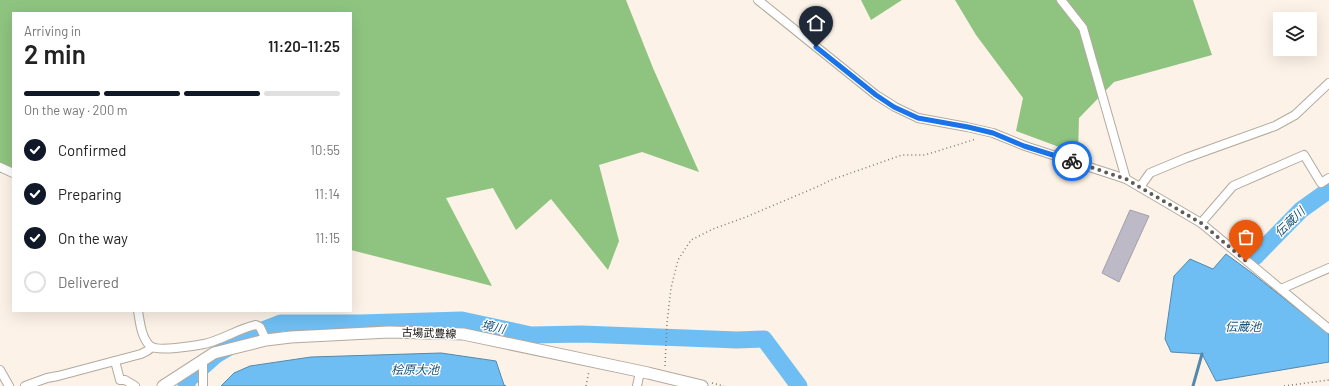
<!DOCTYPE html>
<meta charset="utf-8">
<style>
:root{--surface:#fff;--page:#f2f2f2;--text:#222;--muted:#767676;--line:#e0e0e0;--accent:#111827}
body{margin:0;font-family:Barlow,"Noto Sans JP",sans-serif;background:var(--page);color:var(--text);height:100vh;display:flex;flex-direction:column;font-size:15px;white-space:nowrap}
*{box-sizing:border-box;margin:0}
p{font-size:13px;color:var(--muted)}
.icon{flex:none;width:22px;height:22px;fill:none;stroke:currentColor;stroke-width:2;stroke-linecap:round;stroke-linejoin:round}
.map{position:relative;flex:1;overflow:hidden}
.side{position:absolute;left:12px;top:12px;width:340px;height:300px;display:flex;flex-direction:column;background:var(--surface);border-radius:0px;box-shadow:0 4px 16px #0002}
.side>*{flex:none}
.fabs{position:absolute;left:1273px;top:12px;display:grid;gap:8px}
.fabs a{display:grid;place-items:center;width:44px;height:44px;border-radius:0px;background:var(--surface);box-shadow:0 4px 16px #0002;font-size:20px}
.pin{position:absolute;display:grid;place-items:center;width:34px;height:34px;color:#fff;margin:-41px -17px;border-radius:50% 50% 50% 0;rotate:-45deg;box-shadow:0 0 4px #0007}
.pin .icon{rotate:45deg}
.courier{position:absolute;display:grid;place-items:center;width:40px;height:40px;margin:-20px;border:3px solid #1a73e8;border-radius:50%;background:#fff;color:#222;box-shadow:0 1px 5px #0007}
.head em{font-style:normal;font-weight:600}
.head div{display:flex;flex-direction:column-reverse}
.head{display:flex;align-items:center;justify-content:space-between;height:68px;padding:0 12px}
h1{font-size:26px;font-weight:600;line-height:30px}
.bar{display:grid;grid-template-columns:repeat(4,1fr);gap:6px 4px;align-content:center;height:48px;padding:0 12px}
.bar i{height:5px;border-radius:3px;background:var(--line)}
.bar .selected{background:var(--accent)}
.bar p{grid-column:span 4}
ol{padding:0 12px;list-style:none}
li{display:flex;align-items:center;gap:12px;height:44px}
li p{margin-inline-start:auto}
li .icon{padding:4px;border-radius:50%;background:var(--accent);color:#fff;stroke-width:4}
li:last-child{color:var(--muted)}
li i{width:22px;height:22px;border:2px solid var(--line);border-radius:50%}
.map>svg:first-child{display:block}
.forest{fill:#8fc480}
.water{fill:#6fbef3;stroke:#5289ad}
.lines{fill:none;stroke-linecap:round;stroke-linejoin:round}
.stream{stroke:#5289ad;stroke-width:3}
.river{stroke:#6fbef3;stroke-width:17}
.building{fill:#bdb9c6;stroke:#a39fab}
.minor-casing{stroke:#b3aa9f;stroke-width:10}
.secondary-casing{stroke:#b3aa9f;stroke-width:13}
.path{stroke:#817a74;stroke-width:1.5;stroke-dasharray:1 3;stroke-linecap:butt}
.minor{stroke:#fff;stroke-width:8}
.secondary{stroke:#fff;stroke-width:11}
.done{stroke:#625c57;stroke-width:4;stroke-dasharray:0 7.2}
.route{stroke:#1a73e8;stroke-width:5}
.labels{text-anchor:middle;stroke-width:3;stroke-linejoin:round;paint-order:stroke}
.street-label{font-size:11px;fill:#0f0c09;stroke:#fff}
.water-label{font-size:12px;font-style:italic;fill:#175376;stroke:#fff}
</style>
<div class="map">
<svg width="1329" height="386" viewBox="0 0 1329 386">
<rect width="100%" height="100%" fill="#fcf2e7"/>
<g class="forest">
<polygon points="0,0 626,0 653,68 699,172 642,152 599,165 619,241 608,270 551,199 516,230 493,188 446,198 492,286 351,250 351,13 13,13 13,176 6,173 0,173"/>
<polygon points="861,0 902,0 871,20"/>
<polygon points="955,0 1193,0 1212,55 1114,82 1079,118 1078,154 1016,131 1023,98 976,35"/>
</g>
<g class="water">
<polygon points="1226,254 1252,273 1329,334 1329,362 1216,381 1202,354 1171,352 1165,339 1174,276 1190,259 1213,269"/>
<polygon points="441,353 496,361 504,385 506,386 221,386 234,373 250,366 311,357"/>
</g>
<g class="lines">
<polyline class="stream" points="1193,386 1202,354"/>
<g class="river">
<polyline points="1255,257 1301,210 1329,190"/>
<polyline points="186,386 189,379 216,355 250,335 281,323 360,323 462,320 531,335 582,334 737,340 764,339 799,386"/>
</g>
</g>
<polygon class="building" points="1130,210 1149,216 1119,282 1102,273"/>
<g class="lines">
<defs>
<g id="minor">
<polyline points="758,0 876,95 895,107 918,118 967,127 993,133 1025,146 1126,179 1201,223 1329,329"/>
<polyline points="1061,0 1083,28 1126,179"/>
<polyline points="0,167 13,173"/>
<polyline points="1140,187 1150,173 1186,158 1275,126 1295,115 1329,83"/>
<polyline points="1201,223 1233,186 1304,155 1321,183 1329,178"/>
<polyline points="1281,289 1329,268"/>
<path d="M138,311C140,322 141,337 150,346C157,352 194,346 204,344C222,340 238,329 256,325L260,327L266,340"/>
<polyline points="115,361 120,380 125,380 135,386"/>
<polyline points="203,361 203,386"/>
<polyline points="0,370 9,386"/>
<polyline points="25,386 47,378 58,376 141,354 147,351 152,347"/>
<polyline points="637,386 640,372"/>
</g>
<polyline id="secondary" points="163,386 214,353 266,340 291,337 389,332 463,334 648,373 702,386"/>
</defs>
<use href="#minor" class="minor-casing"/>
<use href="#secondary" class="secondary-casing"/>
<g class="path">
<polyline points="665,366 667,323 671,288 678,260 691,240 713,229 746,217 819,186 831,180 902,155 925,155 976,139"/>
<polyline points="712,383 724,386"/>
<polyline points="586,386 589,371"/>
<polyline points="1284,386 1329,380"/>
</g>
<use href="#minor" class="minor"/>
<use href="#secondary" class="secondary"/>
</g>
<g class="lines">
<polyline class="done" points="1072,161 1126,179 1201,223 1246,261"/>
<polyline class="route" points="816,47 876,95 894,107 918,118 968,127 993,133 1024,146 1072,161"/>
</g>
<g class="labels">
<g class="street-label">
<text transform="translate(429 333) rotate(2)" y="4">古場武豊線</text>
</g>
<g class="water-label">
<text transform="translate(1290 222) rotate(-44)" y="4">伝蔵川</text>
<text transform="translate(493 327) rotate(12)" y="4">境川</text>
<text x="1243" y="331">伝蔵池</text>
<text x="415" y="374">桧原大池</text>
</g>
</g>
</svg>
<div class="fabs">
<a><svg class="icon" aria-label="layers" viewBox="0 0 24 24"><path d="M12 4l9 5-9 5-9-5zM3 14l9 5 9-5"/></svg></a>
</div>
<div class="pin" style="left:1246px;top:261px;background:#ea580c"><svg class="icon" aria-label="bag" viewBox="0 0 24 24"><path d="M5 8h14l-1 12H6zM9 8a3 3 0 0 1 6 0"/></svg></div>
<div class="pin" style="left:816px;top:47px;background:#1f2937"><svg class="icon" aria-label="home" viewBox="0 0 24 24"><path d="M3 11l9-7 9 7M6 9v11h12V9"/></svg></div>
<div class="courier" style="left:1072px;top:161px"><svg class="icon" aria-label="bike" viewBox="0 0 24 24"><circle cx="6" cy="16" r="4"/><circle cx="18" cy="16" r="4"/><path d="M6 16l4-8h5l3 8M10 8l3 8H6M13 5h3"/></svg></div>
<section class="side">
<div class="head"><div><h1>2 min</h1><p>Arriving in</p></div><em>11:20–11:25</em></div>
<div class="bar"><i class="selected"></i><i class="selected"></i><i class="selected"></i><i></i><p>On the way · 200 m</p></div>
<ol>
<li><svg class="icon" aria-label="check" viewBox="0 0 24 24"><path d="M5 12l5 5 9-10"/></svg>Confirmed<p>10:55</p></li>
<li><svg class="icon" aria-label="check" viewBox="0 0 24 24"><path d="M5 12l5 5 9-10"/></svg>Preparing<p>11:14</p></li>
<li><svg class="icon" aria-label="check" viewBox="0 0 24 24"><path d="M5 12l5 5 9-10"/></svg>On the way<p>11:15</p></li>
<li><i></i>Delivered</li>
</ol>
</section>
</div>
